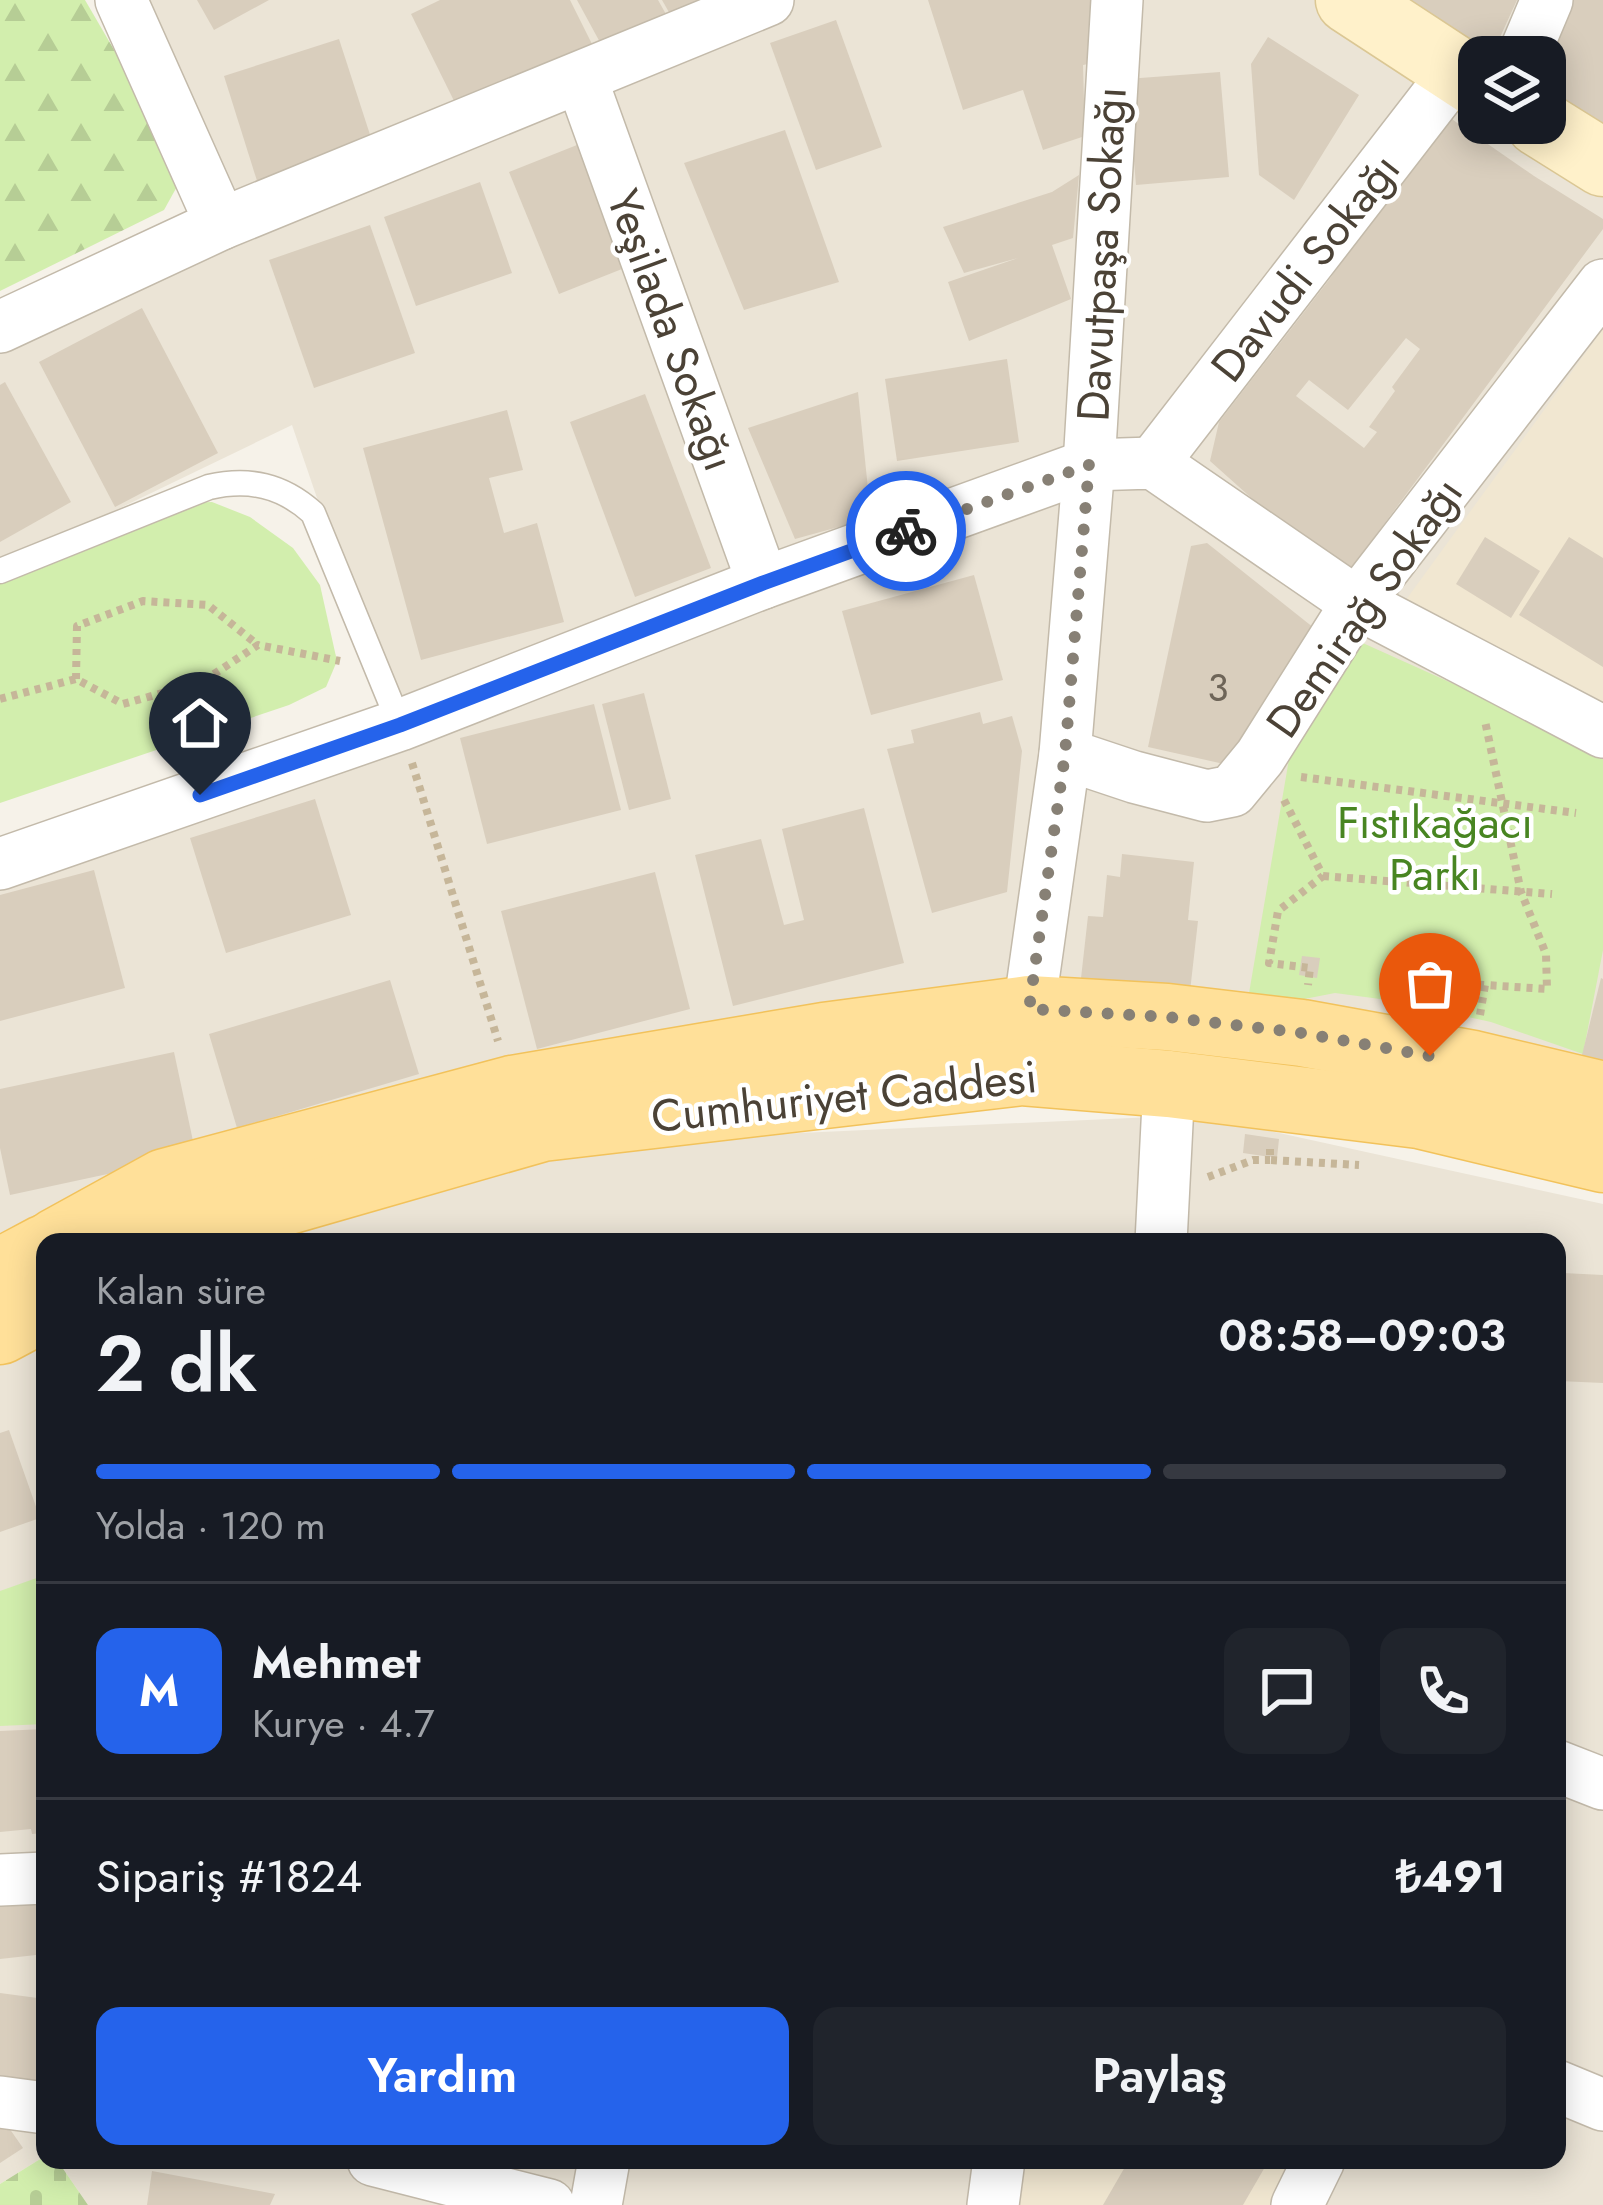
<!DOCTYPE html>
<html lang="tr">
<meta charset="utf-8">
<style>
:root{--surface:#171b24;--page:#20242c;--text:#f1f3f6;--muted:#9ea1a6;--line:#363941;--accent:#2563eb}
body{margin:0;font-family:Jost,sans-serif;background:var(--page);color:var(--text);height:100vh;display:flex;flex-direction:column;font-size:45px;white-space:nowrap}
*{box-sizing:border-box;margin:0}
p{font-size:39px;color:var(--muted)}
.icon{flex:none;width:66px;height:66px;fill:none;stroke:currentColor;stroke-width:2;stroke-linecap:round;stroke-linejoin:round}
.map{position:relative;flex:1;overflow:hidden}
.panel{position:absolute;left:36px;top:1233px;width:1530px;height:936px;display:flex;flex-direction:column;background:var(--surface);border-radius:24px;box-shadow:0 6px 30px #0003}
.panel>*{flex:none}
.controls{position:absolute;left:1458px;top:36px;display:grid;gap:24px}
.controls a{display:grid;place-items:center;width:108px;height:108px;border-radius:24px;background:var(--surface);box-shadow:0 6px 30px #0003;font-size:60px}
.pin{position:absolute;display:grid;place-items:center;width:102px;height:102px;color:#fff;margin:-123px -51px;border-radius:50% 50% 50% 0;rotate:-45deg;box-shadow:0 0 12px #0007}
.pin .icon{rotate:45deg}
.courier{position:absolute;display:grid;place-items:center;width:120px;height:120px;margin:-60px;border:9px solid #2563eb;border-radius:50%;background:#fff;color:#222;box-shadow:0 3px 15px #0007}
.head em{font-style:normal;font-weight:600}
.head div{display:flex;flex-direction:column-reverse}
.head{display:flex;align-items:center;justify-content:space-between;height:204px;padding:0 60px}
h1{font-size:78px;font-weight:600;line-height:90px}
.bar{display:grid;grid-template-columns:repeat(4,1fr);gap:18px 12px;align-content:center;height:144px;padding:0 60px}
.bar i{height:15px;border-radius:9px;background:var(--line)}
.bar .on{background:var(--accent)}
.bar p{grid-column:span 4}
.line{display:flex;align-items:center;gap:30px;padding:0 60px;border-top:3px solid var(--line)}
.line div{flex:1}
.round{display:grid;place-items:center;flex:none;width:126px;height:126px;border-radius:24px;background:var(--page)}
.primary-button{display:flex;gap:24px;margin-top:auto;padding:24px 60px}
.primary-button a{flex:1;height:138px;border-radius:24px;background:var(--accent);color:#fff;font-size:48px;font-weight:600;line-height:138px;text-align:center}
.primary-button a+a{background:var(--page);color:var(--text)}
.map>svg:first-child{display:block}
.residential{fill:#ebe4d6;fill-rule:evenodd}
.education{fill:#f1e7d1}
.forest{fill:url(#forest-firs)}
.cemetery{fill:url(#cemetery-stones)}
.park{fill:#d2eead}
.building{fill:#d9cebd;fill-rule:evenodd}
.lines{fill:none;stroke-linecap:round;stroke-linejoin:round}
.lane-casing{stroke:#c3baaa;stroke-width:27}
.street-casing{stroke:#c3baaa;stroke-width:54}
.secondary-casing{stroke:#dbc794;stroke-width:69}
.primary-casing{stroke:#f2c25b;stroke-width:69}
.path{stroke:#c6b699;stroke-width:8;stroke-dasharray:6 6;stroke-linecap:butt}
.lane{stroke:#fff;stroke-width:24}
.street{stroke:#fff;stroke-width:51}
.secondary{stroke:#fff1ca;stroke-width:66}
.primary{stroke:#ffe099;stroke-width:66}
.done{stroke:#878075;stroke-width:12;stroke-dasharray:0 21.6}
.route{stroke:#2563eb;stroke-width:15}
.labels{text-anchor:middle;stroke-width:9;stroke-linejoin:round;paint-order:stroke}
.number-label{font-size:39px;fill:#6e6558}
.street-label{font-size:45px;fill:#4b4236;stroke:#fff}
.park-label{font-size:45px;fill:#488521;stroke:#fff}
</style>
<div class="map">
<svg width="1603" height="2205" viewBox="0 0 1603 2205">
<defs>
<pattern id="forest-firs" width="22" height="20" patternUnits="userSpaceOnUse" patternTransform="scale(3)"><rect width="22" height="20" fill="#d2eead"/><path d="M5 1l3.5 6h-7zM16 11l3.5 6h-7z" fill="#b6cd95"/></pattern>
<pattern id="cemetery-stones" width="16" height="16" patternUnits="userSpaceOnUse" patternTransform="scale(3)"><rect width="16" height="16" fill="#d2eead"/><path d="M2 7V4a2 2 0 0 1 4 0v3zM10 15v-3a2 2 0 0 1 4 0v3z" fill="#b6cd95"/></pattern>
</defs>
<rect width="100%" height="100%" fill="#f6f2e9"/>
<g class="residential">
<path d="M141,0H1603V1064L1245,1002L0,1241V843L387,702L292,425L0,566V318L218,219ZM1479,57H1545V123H1479Z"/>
<polygon points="1197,1115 1603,1204 1603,2205 88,2205 57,2160 1557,2160 1557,1242 211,1242 534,1145"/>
<polygon points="45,1334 45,2156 0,2184 0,1361"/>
</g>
<g class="education">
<polygon points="1603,329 1603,720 1395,615"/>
<polygon points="1020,2160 1292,2160 1270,2205 1014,2205"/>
</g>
<polygon class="forest" points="0,0 85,0 120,60 179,183 164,210 0,291"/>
<polygon class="cemetery" points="45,2156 45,2160 57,2160 88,2205 0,2205 0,2184"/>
<g class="park">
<polygon points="212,502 250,517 293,548 320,585 337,661 326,687 289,705 0,803 0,577 160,504"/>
<polygon points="1345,635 1603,751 1603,950 1583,1054 1491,1022 1395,1001 1335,993 1294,1001 1248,999 1289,759"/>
<polygon points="45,1575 45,1724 0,1726 0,1591"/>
</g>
<g class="building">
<polygon points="197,0 269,0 214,30"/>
<polygon points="440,0 570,0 596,52 462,117 411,14"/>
<polygon points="577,0 658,0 671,23 608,57"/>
<polygon points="662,0 722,0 674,21"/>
<polygon points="928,0 1101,0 1098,62 1083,65 1085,136 1043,150 1023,90 963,110"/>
<polygon points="1404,0 1517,0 1491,57"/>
<polygon points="1569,0 1603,0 1603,144 1545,115 1545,57"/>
<polygon points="836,20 882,147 816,170 770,43"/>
<polygon points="1268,37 1359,95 1294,200 1259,175 1251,64"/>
<polygon points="339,39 374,147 258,184 224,76"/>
<polygon points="1220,72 1229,177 1136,185 1127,79"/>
<path d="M1443,113L1534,176L1603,219V229L1347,574L1266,511L1210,461L1219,422L1329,280ZM1406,338L1420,349L1392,387L1395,391L1369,427L1377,432L1364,448L1296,396L1309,380L1348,410Z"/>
<polygon points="785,130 839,282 744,310 684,163"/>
<polygon points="577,145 627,267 559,294 509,172"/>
<polygon points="1079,175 1073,238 1052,245 1071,299 969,341 948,282 1018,258 964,273 943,227 1052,192"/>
<polygon points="480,182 512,273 416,306 384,217"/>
<polygon points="370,225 415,353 314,388 269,260"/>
<polygon points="142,308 218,453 115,507 39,362"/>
<polygon points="1007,359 1019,442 897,461 885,379"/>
<polygon points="5,382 71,502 0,542 0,385"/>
<polygon points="858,392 871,518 795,539 748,428"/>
<polygon points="645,394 711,568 635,597 570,422"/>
<polygon points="507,410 523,470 489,478 504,533 537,523 564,622 421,660 363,448"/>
<polygon points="1485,537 1540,571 1511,618 1456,584"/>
<polygon points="1569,537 1603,558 1603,667 1519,615"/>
<polygon points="1207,543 1314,628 1224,764 1148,747 1191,546"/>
<polygon points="974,575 1003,680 871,715 842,611"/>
<polygon points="644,693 671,799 629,810 602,704"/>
<polygon points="594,704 621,810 487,844 460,738"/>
<polygon points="980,712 983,724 1012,716 1022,751 1007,892 932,913 887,749 914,743 911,730"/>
<polygon points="315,799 351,915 226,953 190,838"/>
<polygon points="864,808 904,963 733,1006 695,855 761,839 784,925 804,920 782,829"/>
<polygon points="1122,854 1194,862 1188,920 1198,921 1188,1009 1079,996 1088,916 1103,917 1107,875 1120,877"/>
<polygon points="94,870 125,988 0,1021 0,895"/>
<polygon points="655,872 690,1009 537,1049 501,911"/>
<polygon points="1302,956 1320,958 1317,978 1299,975"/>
<polygon points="1601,978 1603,979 1603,1064 1581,1059"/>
<polygon points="390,980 419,1074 237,1128 209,1034"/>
<polygon points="174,1052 196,1155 10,1195 0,1148 0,1089"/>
<polygon points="1245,1134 1279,1139 1277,1158 1243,1153"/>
<polygon points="1020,1234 1127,1236 1127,1242 1020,1242"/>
<polygon points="734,1235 816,1238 816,1242 734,1242"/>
<polygon points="1563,1273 1603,1275 1603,1383 1559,1381"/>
<polygon points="9,1430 40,1518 0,1532 0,1433"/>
<polygon points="45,1729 45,1833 32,1834 31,1829 0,1832 0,1731"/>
<polygon points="45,1890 45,1954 0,1959 0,1895"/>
<polygon points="0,1993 45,1999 45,2083 0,2076"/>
<polygon points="0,2115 23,2148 0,2163"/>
<polygon points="1129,2160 1269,2160 1243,2205 1103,2205"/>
<polygon points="152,2171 275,2194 270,2205 147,2205"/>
</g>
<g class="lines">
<defs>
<path id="lane" d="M0,571L209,487C249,478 282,485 313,513L400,725"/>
<g id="street">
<polyline points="1523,57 1547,0"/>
<polyline points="581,78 763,583"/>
<polyline points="221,224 768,0"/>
<polyline points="0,327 221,224 121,0"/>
<polyline points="1153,463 1456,71"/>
<polyline points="1065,754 1134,777 1207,796 1232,791 1260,757 1357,603 1603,285"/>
<polyline points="0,864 400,725 763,583 1089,465 1153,463 1357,603 1603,732"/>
<polyline points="1029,1009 1065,754 1089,465 1117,0"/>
<polyline points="1161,1242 1169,1084"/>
<polyline points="1557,1766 1603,1784"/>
<polyline points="0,1880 45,1878"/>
<polyline points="1557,2086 1603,2105"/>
<polyline points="0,2102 45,2108"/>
<polyline points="373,2160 549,2205"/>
<polyline points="596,2205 604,2160"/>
<polyline points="993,2205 999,2160"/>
<polyline points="1297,2205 1319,2160"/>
</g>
<g id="secondary">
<polyline points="1349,0 1479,85"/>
<polyline points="1539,123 1603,163"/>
</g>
<g id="primary">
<polyline points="56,1242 165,1182 512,1089 824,1036 1029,1009 1167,1017 1302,1033 1473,1064 1603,1095"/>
<polyline points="168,1242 194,1228 542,1128 1022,1072 1169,1084 1419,1115 1603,1159"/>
<polyline points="0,1272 45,1248"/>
<polyline points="0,1331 45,1307"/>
</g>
</defs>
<use href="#lane" class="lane-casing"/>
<use href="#street" class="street-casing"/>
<use href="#secondary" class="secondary-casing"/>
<use href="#primary" class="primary-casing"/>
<g class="path">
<polyline points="76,679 77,626 143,601 208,605 258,645"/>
<polyline points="0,699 76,679 123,704 202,682 258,645 340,661"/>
<polyline points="412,763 498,1041"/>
<polyline points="1301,777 1576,813"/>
<polyline points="1284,800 1323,876 1278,911 1269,963 1310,968 1308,985"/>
<polyline points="1323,876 1552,894"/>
<polyline points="1456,983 1484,985"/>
<polyline points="1480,1015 1485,985 1547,989 1546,954 1521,892 1485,721"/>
<polyline points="1270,1149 1270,1160 1359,1165"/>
<polyline points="1208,1177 1253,1160 1270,1160"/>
</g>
<use href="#lane" class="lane"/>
<use href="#street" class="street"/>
<use href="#secondary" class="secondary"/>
<use href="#primary" class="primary"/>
</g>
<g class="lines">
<polyline class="done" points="906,531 1089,465 1065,754 1029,1009 1167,1017 1302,1033 1430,1056"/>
<polyline class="route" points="200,795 400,725 763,583 906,531"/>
</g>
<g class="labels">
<g class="number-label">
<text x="1218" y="701">3</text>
</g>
<g class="street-label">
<text transform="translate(1101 254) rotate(-87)" y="16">Davutpaşa Sokağı</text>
<text transform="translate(1305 267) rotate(-52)" y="16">Davudi Sokağı</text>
<text transform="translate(672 330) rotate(70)" y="16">Yeşilada Sokağı</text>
<text transform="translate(1364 607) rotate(-55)" y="16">Demirağ Sokağı</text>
<text transform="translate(844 1096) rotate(-6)" y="16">Cumhuriyet Caddesi</text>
</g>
<g class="park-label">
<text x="1435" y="838">Fıstıkağacı<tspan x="1435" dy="52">Parkı</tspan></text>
</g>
</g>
</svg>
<div class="controls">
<a><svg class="icon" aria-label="layers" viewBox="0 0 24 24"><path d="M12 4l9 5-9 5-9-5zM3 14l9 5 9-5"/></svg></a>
</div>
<div class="pin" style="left:1430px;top:1056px;background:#ea580c"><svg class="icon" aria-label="bag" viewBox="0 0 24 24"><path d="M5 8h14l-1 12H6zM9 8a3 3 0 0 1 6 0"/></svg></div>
<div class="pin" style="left:200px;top:795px;background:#1f2937"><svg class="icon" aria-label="home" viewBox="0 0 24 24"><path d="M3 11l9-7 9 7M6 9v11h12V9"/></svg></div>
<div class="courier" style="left:906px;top:531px"><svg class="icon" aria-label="bike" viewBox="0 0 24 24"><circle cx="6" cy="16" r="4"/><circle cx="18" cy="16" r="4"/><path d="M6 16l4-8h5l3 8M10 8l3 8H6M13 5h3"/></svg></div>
<section class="panel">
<div class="head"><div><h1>2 dk</h1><p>Kalan süre</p></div><em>08:58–09:03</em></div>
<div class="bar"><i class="on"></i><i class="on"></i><i class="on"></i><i></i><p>Yolda · 120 m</p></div>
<div class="line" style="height:216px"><b class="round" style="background:var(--accent);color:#fff">M</b><div><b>Mehmet</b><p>Kurye · 4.7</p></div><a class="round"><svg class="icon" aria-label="chat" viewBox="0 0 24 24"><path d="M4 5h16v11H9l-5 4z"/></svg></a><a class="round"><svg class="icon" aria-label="phone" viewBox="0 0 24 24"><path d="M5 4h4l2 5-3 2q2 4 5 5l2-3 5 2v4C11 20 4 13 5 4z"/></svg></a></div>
<div class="line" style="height:156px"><div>Sipariş #1824</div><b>₺491</b></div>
<div class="primary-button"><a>Yardım</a><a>Paylaş</a></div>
</section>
</div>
